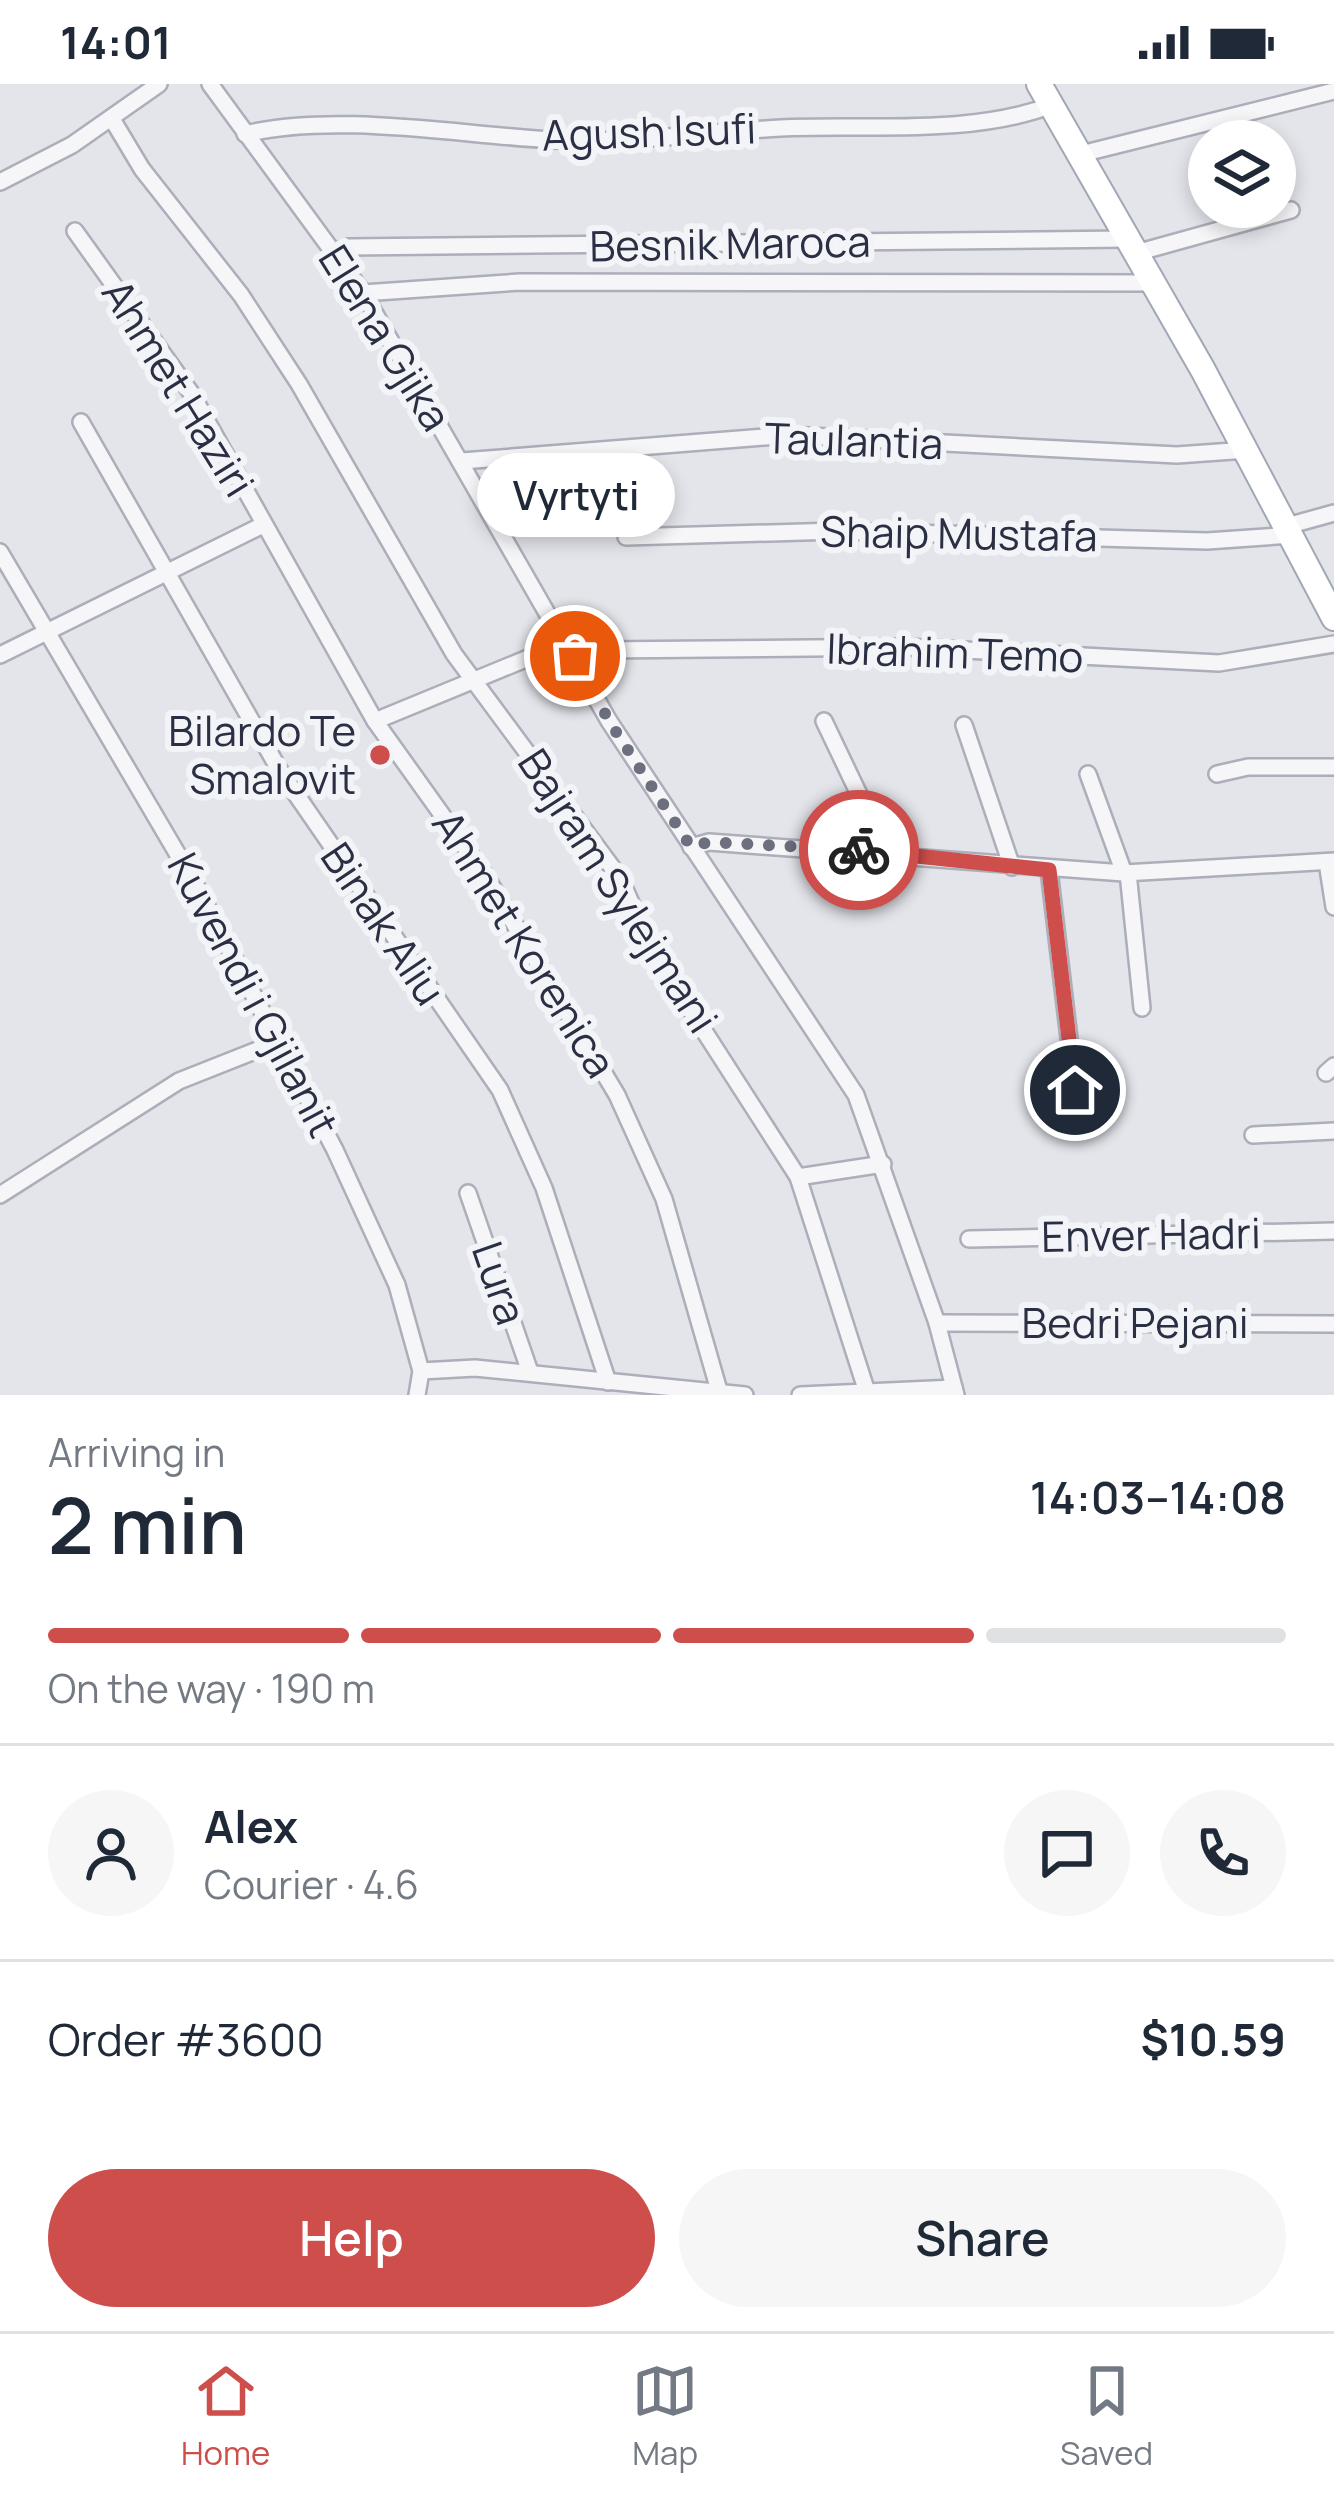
<!DOCTYPE html>
<meta charset="utf-8">
<style>
:root{--surface:#fff;--page:#f6f6f7;--text:#1f2937;--muted:#747a83;--line:#e0e1e3;--accent:#cd4e4b}
body{margin:0;font-family:Manrope,sans-serif;background:var(--page);color:var(--text);height:100vh;display:flex;flex-direction:column;font-size:45px;white-space:nowrap}
*{box-sizing:border-box;margin:0}
p{font-size:39px;color:var(--muted)}
.icon{flex:none;width:66px;height:66px;fill:none;stroke:currentColor;stroke-width:2;stroke-linecap:round;stroke-linejoin:round}
.map{position:relative;height:1311px;overflow:hidden}
.details{display:flex;flex-direction:column;background:var(--surface);flex:1}
.details>*{flex:none}
.fabs{position:absolute;left:1188px;top:36px;display:grid;gap:24px}
.fabs a{display:grid;place-items:center;width:108px;height:108px;border-radius:50%;background:var(--surface);box-shadow:0 6px 18px #0003;font-size:60px}
.pin{position:absolute;display:grid;place-items:center;width:102px;height:102px;color:#fff;margin:-51px;border:6px solid #fff;border-radius:50%;box-shadow:0 3px 12px #0007}
.courier{position:absolute;display:grid;place-items:center;width:120px;height:120px;margin:-60px;border:9px solid #cd4e4b;border-radius:50%;background:#fff;color:#222;box-shadow:0 3px 15px #0007}
.bubble{position:absolute;height:84px;border-radius:42px;background:var(--surface);box-shadow:0 6px 18px #0003;font-size:39px;font-weight:600;line-height:84px;text-align:center}
.overview em{font-style:normal;font-weight:600}
.overview div{display:flex;flex-direction:column-reverse}
.overview{display:flex;align-items:center;justify-content:space-between;height:204px;padding:0 48px}
h1{font-size:78px;font-weight:600;line-height:90px}
.bar{display:grid;grid-template-columns:repeat(4,1fr);gap:18px 12px;align-content:center;height:144px;padding:0 48px}
.bar i{height:15px;border-radius:9px;background:var(--line)}
.bar .on{background:var(--accent)}
.bar p{grid-column:span 4}
.line{display:flex;align-items:center;gap:30px;padding:0 48px;border-top:3px solid var(--line)}
.line div{flex:1}
.round{display:grid;place-items:center;flex:none;width:126px;height:126px;border-radius:63px;background:var(--page)}
.primary-button{display:flex;gap:24px;margin-top:auto;padding:24px 48px}
.primary-button a{flex:1;height:138px;border-radius:72px;background:var(--accent);color:#fff;font-size:48px;font-weight:600;line-height:138px;text-align:center}
.primary-button a+a{background:var(--page);color:var(--text)}
.status{display:flex;justify-content:space-between;align-items:center;height:84px;padding:0 60px;background:var(--surface);direction:ltr}
.status svg{height:33px;fill:currentColor}
.dock{display:flex;justify-content:space-around;align-items:center;height:168px;border-top:3px solid var(--line);background:var(--surface);font-size:33px;color:var(--muted)}
.dock a{display:grid;justify-items:center;gap:6px}
.dock .on{color:var(--accent)}
.map>svg:first-child{display:block}
.lines{fill:none;stroke-linecap:round;stroke-linejoin:round}
.street-casing{stroke:#acaeb9;stroke-width:20}
.primary-casing{stroke:#a2a7b6;stroke-width:28}
.street{stroke:#f6f6f9;stroke-width:15}
.primary{stroke:#fff;stroke-width:24}
.done{stroke:#6b6f7e;stroke-width:12;stroke-dasharray:0 21.6}
.route{stroke:#cd4e4b;stroke-width:15}
.poi-dot{fill:#cd4e4b;stroke:#f3f4f8;stroke-width:4.5}
.labels{text-anchor:middle;stroke-width:12;stroke-linejoin:round;paint-order:stroke}
.street-label{font-size:42px;fill:#2b2f43;stroke:#f3f4f8}
.poi-label{font-size:42px;fill:#2b2f43;stroke:#f3f4f8;text-anchor:end}
</style>
<div class="status"><b>14:01</b><svg viewBox="0 0 49 12"><path d="M0 12V9h3v3zM5 12V6h3v6zM10 12V3h3v9zM15 12V0h3v12zM26 1h20v11H26zM47 4h2v5h-2z"/></svg></div>
<div class="map">
<svg width="1334" height="1311" viewBox="0 0 1334 1311">
<rect width="100%" height="100%" fill="#e3e5eb"/>
<g class="lines">
<defs>
<g id="street">
<polyline points="210,0 363,209 609,637 856,1011 937,1239 956,1311"/>
<polyline points="112,35 142,85 241,211 299,300 454,570 620,794 652,866 798,1093 867,1308"/>
<path d="M245,50C335,28 460,51 553,56C629,60 705,48 781,44C867,40 970,52 1052,21"/>
<polyline points="1081,70 1334,7"/>
<polyline points="0,98 72,61 159,0"/>
<polyline points="75,147 191,309 375,637 485,791 617,1011 664,1115 720,1310"/>
<polyline points="332,169 349,163 1128,155"/>
<polyline points="1136,169 1291,126"/>
<polyline points="363,209 520,198 1153,199"/>
<polyline points="81,338 280,687 500,1006 544,1104 608,1298"/>
<polyline points="462,377 790,351 1177,371 1247,366"/>
<polyline points="1287,442 1334,429"/>
<polyline points="626,453 837,447 1207,457 1292,451"/>
<polyline points="0,468 194,798 335,1066 397,1201 421,1287 417,1311"/>
<polyline points="0,571 263,441"/>
<polyline points="575,572 602,566 906,563 1219,579 1334,560"/>
<polyline points="375,637 567,558"/>
<polyline points="824,637 886,767"/>
<polyline points="964,641 1012,783"/>
<polyline points="1088,690 1124,789"/>
<polyline points="1217,690 1248,683 1334,683"/>
<polyline points="691,763 709,758 1124,789 1334,777"/>
<polyline points="1327,778 1334,823"/>
<polyline points="1049,786 1075,1005"/>
<polyline points="1128,789 1142,924"/>
<polyline points="1326,989 1334,982"/>
<polyline points="1253,1051 1334,1047"/>
<polyline points="798,1093 883,1080"/>
<polyline points="468,1109 530,1288"/>
<polyline points="0,1111 179,997 275,959"/>
<polyline points="969,1155 1334,1147"/>
<polyline points="937,1239 1334,1240"/>
<polyline points="421,1287 475,1284 745,1311"/>
<polyline points="800,1311 954,1304"/>
</g>
<polyline id="primary" points="1039,0 1203,286 1334,534"/>
</defs>
<use href="#street" class="street-casing"/>
<use href="#primary" class="primary-casing"/>
<use href="#street" class="street"/>
<use href="#primary" class="primary"/>
</g>
<g class="lines">
<polyline class="done" points="575,572 609,637 691,763 709,758 859,766"/>
<polyline class="route" points="859,766 1049,786 1075,1006"/>
</g>
<circle class="poi-dot" cx="380" cy="671" r="12"/>
<g class="labels">
<g class="street-label">
<text transform="translate(649 48) rotate(-2)" y="15">Agush Isufi</text>
<text transform="translate(730 160) rotate(-1)" y="15">Besnik Maroca</text>
<text transform="translate(385 254) rotate(58)" y="15">Elena Gjika</text>
<text transform="translate(178 304) rotate(58)" y="15">Ahmet Haziri</text>
<text transform="translate(854 357) rotate(2)" y="15">Taulantia</text>
<text transform="translate(959 450) rotate(1)" y="15">Shaip Mustafa</text>
<text transform="translate(955 569) rotate(2)" y="15">Ibrahim Temo</text>
<text transform="translate(618 807) rotate(57)" y="15">Bajram Sylejmani</text>
<text transform="translate(383 840) rotate(56)" y="15">Binak Aliu</text>
<text transform="translate(524 860) rotate(58)" y="15">Ahmet Korenica</text>
<text transform="translate(253 911) rotate(62)" y="15">Kuvendi i Gjilanit</text>
<text transform="translate(1151 1151) rotate(-1)" y="15">Enver Hadri</text>
<text transform="translate(499 1199) rotate(71)" y="15">Lura</text>
<text x="1135" y="1254">Bedri Pejani</text>
</g>
<g class="poi-label">
<text x="356" y="662">Bilardo Te<tspan x="356" dy="48">Smalovit</tspan></text>
</g>
</g>
</svg>
<div class="fabs">
<a><svg class="icon" aria-label="layers" viewBox="0 0 24 24"><path d="M12 4l9 5-9 5-9-5zM3 14l9 5 9-5"/></svg></a>
</div>
<div class="pin" style="left:575px;top:572px;background:#ea580c"><svg class="icon" aria-label="bag" viewBox="0 0 24 24"><path d="M5 8h14l-1 12H6zM9 8a3 3 0 0 1 6 0"/></svg></div>
<div class="pin" style="left:1075px;top:1006px;background:#1f2937"><svg class="icon" aria-label="home" viewBox="0 0 24 24"><path d="M3 11l9-7 9 7M6 9v11h12V9"/></svg></div>
<div class="courier" style="left:859px;top:766px"><svg class="icon" aria-label="bike" viewBox="0 0 24 24"><circle cx="6" cy="16" r="4"/><circle cx="18" cy="16" r="4"/><path d="M6 16l4-8h5l3 8M10 8l3 8H6M13 5h3"/></svg></div>
<div class="bubble" style="left:477px;top:369px;width:198px">Vyrtyti</div>
</div>
<section class="details">
<div class="overview"><div><h1>2 min</h1><p>Arriving in</p></div><em>14:03–14:08</em></div>
<div class="bar"><i class="on"></i><i class="on"></i><i class="on"></i><i></i><p>On the way · 190 m</p></div>
<div class="line" style="height:216px"><a class="round"><svg class="icon" aria-label="person" viewBox="0 0 24 24"><circle cx="12" cy="8" r="4"/><path d="M4 21q1-7 8-7t8 7"/></svg></a><div><b>Alex</b><p>Courier · 4.6</p></div><a class="round"><svg class="icon" aria-label="chat" viewBox="0 0 24 24"><path d="M4 5h16v11H9l-5 4z"/></svg></a><a class="round"><svg class="icon" aria-label="phone" viewBox="0 0 24 24"><path d="M5 4h4l2 5-3 2q2 4 5 5l2-3 5 2v4C11 20 4 13 5 4z"/></svg></a></div>
<div class="line" style="height:156px"><div>Order #3600</div><b>$10.59</b></div>
<div class="primary-button"><a>Help</a><a>Share</a></div>
</section>
<nav class="dock">
<a class="on"><svg class="icon" aria-label="home" viewBox="0 0 24 24"><path d="M3 11l9-7 9 7M6 9v11h12V9"/></svg>Home</a>
<a><svg class="icon" aria-label="map" viewBox="0 0 24 24"><path d="M3 6l6-2 6 2 6-2v14l-6 2-6-2-6 2zM9 4v14M15 6v14"/></svg>Map</a>
<a><svg class="icon" aria-label="saved" viewBox="0 0 24 24"><path d="M7 4h10v16l-5-4-5 4z"/></svg>Saved</a>
</nav>
